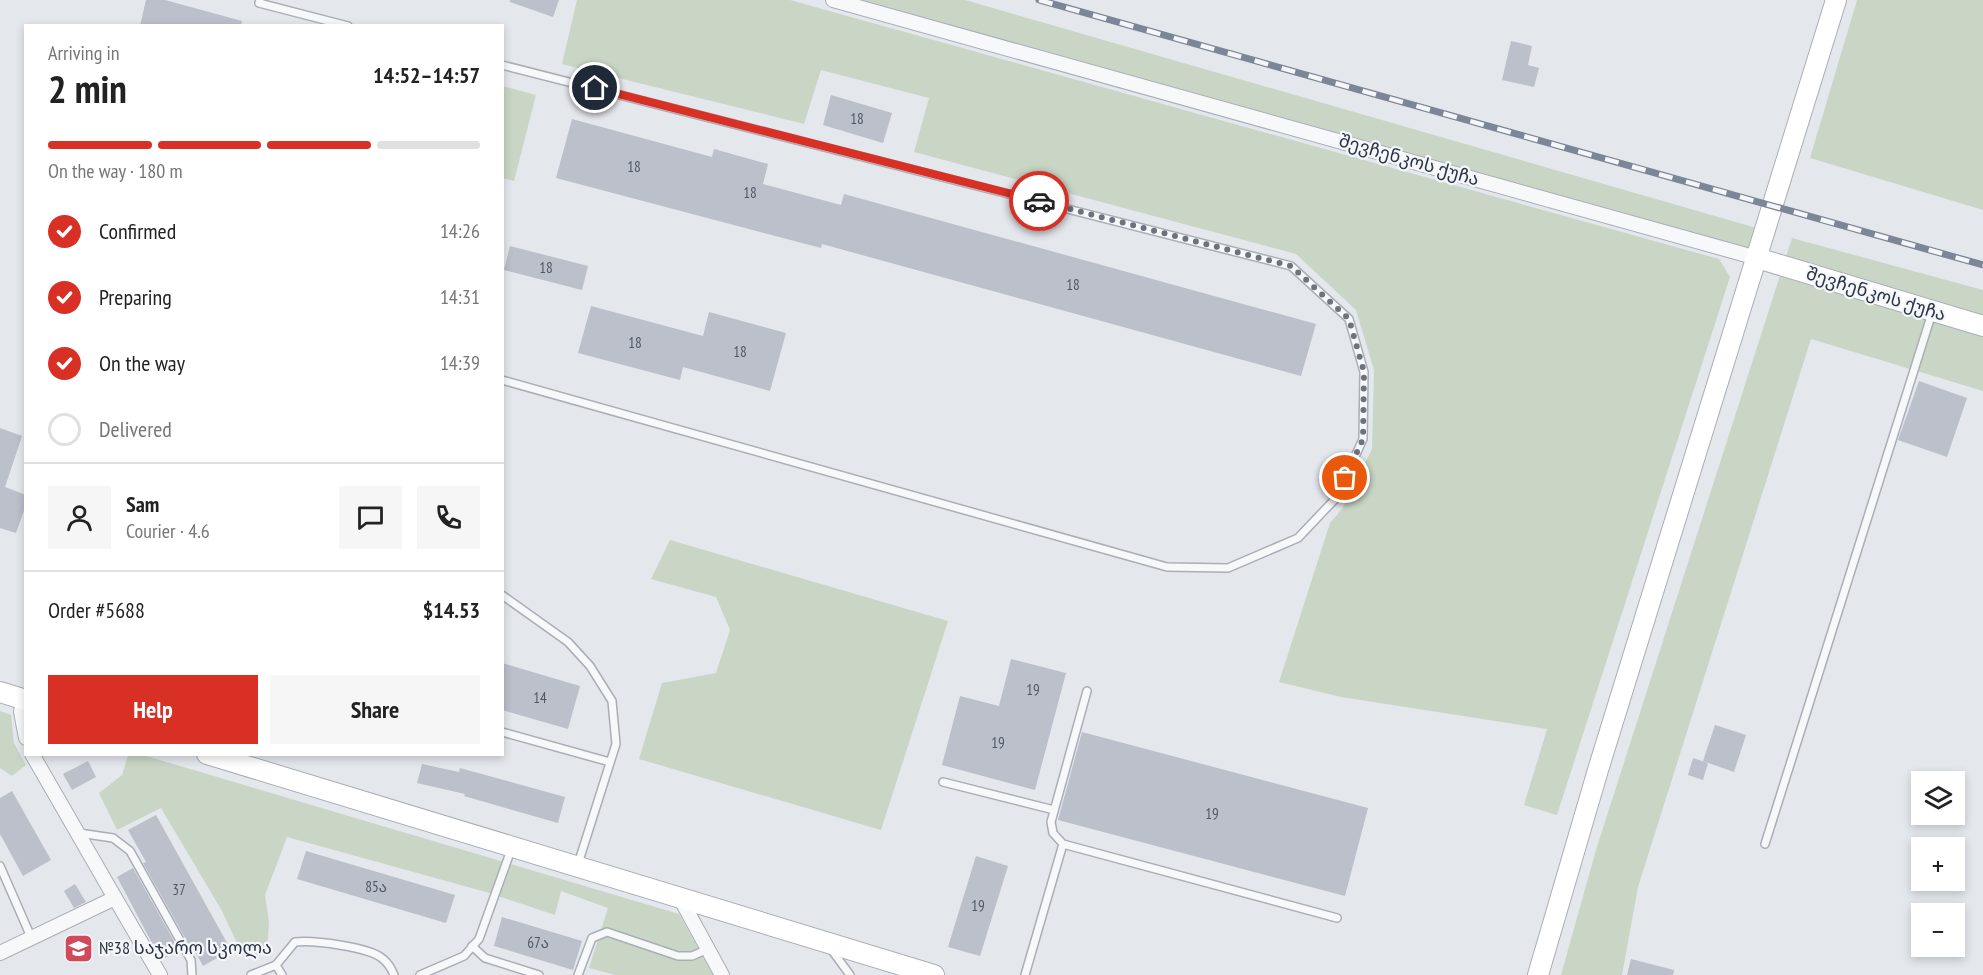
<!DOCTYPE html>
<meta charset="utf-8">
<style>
:root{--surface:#fff;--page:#f6f6f6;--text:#222;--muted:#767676;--line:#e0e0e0;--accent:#d93025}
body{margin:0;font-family:"PT Sans Narrow","Noto Sans Georgian",sans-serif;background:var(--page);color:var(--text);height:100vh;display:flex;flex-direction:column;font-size:22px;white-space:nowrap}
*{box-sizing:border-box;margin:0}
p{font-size:20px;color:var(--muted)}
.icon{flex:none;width:33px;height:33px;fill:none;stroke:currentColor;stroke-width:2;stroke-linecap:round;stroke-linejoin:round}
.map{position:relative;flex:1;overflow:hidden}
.sheet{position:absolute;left:24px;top:24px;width:480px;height:732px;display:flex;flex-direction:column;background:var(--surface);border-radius:0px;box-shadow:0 3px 9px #0003}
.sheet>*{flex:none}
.tools{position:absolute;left:1911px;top:771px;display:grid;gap:12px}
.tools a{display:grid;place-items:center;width:54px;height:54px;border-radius:0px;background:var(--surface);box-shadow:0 3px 9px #0003;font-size:30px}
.pin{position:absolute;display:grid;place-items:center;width:51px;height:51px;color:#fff;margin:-26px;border:3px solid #fff;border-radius:50%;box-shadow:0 2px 6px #0007}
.courier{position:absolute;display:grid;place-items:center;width:60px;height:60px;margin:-30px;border:4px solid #d93025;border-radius:50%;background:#fff;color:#222;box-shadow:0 2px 8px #0007}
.headline em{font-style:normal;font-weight:800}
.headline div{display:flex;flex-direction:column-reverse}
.headline{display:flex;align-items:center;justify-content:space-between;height:102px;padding:0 24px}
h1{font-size:39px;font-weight:800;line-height:45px}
.bar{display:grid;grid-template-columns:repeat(4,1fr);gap:9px 6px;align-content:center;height:72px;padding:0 24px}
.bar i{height:8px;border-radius:4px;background:var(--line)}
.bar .active{background:var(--accent)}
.bar p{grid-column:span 4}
.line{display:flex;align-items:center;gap:15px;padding:0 24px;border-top:2px solid var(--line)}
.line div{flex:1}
.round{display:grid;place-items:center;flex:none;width:63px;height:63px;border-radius:0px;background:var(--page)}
ol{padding:0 24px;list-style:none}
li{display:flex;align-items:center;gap:18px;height:66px}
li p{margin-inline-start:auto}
li .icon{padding:6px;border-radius:50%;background:var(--accent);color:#fff;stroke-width:4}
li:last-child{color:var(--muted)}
li i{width:33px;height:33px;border:3px solid var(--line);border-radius:50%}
.primary-button{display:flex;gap:12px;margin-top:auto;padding:12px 24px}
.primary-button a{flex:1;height:69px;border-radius:0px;background:var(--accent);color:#fff;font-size:24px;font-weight:800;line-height:69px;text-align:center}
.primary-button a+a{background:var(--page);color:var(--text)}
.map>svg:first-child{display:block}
.green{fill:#c9d6c5}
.building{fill:#bbc0ca}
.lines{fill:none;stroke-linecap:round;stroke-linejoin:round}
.lane-casing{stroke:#a9aeb7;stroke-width:10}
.street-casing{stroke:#a9aeb7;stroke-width:16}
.secondary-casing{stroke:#a9aeb7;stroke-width:22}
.lane{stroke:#f7f8fa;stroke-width:7}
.street{stroke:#f7f8fa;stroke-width:14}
.secondary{stroke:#fff;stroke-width:20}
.rail-casing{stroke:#7d8696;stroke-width:7}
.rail{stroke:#f4f6f9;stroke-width:4.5;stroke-dasharray:14;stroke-linecap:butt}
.done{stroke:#6c737f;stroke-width:6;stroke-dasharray:0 10.8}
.route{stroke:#d93025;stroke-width:8}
.labels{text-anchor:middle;stroke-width:4.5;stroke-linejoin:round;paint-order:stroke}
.number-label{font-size:15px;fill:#4f5766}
.street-label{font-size:18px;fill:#2b3445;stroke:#f4f6f9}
.poi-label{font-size:18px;fill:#2b3445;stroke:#f4f6f9;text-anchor:start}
</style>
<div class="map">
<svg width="1983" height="975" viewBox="0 0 1983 975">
<rect width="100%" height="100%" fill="#e4e7ec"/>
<g class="green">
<polygon points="577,0 790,0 1719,259 1730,277 1557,815 1524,805 1547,729 1341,697 1279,682 1330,523 1342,509 1372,449 1374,370 1356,310 1296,254 914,152 929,98 821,70 804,124 562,64"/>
<polygon points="833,0 965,0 1767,231 1757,258"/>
<polygon points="1857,0 1983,0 1983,210 1810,158"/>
<polygon points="502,86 536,95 514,181 503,178"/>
<polygon points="1792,238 1983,290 1983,391 1811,339 1638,887 1622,975 1561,975 1596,850"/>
<polygon points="670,540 948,621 881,830 639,759 662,683 716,673 730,630 716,597 651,579"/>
<polygon points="0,711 11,715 14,743 26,765 12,776 0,768"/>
<polygon points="128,755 143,755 679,914 713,975 615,975 589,968 608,908 561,891 555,915 486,892 287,837 265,895 269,922 268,940 257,956 244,958 222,911 161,808 117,830 99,793 122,775"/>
</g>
<g class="building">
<polygon points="146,0 165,0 242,21 241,26 140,26"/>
<polygon points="510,0 559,0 553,17 510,2"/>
<polygon points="1511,41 1532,46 1528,65 1539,68 1534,87 1502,80"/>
<polygon points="831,95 892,113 883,143 823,125"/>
<polygon points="572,119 712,157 714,149 768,164 763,184 841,205 844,194 1316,324 1301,376 822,244 821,248 556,178"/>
<polygon points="510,246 588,266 582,290 504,270"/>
<polygon points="591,306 703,336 709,312 786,333 770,391 683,367 680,380 578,353"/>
<polygon points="1919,381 1967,398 1947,457 1898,440"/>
<polygon points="0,428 22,436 5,487 26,495 26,505 16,533 0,528"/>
<polygon points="1011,659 1066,673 1035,790 942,765 960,696 999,706"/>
<polygon points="502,663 580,686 568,729 502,710"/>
<polygon points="1715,725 1746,735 1734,772 1703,761"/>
<polygon points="1082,732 1368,808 1345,896 1058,820"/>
<polygon points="1693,758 1708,763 1703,780 1688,775"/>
<polygon points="88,761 96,777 72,790 63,774"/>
<polygon points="422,764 459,772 460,768 565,797 558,823 464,796 465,794 417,783"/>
<polygon points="12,791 51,860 23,876 0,834 0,798"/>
<polygon points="156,815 231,950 203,966 191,944 189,945 143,863 146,862 128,830"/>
<polygon points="306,851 455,895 446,923 297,879"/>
<polygon points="976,856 1008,866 980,956 948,947"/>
<polygon points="133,868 179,950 161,960 117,877"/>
<polygon points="75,884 86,902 74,908 64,891"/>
<polygon points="502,917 582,941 573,970 494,946"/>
<polygon points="1631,959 1674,970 1673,975 1627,975"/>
</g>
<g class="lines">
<defs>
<g id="lane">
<polyline points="260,0 259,3 348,26"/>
<polyline points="502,65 1291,266 1349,319 1364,372 1363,439 1336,498 1298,538 1228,568 1167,567 502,380"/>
<polyline points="502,595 568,642 590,666 612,701 616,744 578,864"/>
<polyline points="1087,691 1051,822 1053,833 1063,844 1337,918"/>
<polyline points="502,732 610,762"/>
<polyline points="943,782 1054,810"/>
<polyline points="79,833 113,838 130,851 191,960 192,975"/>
<polyline points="1765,844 1932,313"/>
<polyline points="0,866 31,937"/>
<polyline points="472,946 485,958 539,975"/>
<polyline points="831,949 850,975"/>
<polyline points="276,965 282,975"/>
<path d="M251,975L276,965L295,942C313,940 370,947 383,959C388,963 392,970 394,975"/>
<polyline points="420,975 464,956 479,939 511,850"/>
<polyline points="578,975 592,938 607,932 678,956 692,956 708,949"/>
<polyline points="1025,975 1063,844"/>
</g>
<g id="street">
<polyline points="833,0 1757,258"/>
<polyline points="23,699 21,712 26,738"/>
<polyline points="32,754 115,898"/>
<polyline points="680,898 722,975"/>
<polyline points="0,953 115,898 160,975"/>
</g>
<g id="secondary">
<polyline points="1757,258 1983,326"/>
<polyline points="0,692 26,700"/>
<polyline points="207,754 934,975"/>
<polyline points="1538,975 1598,770 1836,0"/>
</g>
</defs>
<use href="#lane" class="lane-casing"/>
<use href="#street" class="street-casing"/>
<use href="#secondary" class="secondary-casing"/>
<use href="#lane" class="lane"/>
<use href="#street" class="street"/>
<use href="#secondary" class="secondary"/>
<defs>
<polyline id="rail" points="1039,0 1983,265"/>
</defs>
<use href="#rail" class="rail-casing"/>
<use href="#rail" class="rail"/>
</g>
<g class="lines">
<polyline class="done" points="1039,201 1291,266 1349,319 1364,372 1363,439 1345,478"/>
<polyline class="route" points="595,88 1039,201"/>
</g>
<defs>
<symbol id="school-square" viewBox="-11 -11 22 22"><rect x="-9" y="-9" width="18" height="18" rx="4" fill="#d1495b" stroke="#f4f6f9"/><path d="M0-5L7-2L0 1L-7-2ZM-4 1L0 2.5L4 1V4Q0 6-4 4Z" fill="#fff"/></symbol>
</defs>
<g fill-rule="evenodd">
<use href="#school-square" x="62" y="932" width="33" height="33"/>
</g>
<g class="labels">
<g class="number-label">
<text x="857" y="124">18</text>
<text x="634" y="172">18</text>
<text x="750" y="198">18</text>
<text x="546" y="273">18</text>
<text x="1073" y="290">18</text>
<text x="635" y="348">18</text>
<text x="740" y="357">18</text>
<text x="1033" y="695">19</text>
<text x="540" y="703">14</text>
<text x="998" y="748">19</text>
<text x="1212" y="819">19</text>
<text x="376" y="892">85ა</text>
<text x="179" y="895">37</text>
<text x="978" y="911">19</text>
<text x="538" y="948">67ა</text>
</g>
<g class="street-label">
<text transform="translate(1409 160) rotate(16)" y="6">შევჩენკოს ქუჩა</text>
<text transform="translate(1876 294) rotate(17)" y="6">შევჩენკოს ქუჩა</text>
</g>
<g class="poi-label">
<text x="99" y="954">№38 საჯარო სკოლა</text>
</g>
</g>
</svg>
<div class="tools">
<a><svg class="icon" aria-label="layers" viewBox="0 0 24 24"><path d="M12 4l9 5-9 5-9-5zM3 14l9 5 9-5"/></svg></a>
<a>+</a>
<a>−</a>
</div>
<div class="pin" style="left:1345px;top:478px;background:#ea580c"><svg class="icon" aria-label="bag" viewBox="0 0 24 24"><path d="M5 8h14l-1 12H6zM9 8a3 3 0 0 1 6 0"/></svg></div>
<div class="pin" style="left:595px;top:88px;background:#1f2937"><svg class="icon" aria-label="home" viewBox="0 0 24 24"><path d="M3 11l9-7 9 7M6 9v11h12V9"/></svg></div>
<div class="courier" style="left:1039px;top:201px"><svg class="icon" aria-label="car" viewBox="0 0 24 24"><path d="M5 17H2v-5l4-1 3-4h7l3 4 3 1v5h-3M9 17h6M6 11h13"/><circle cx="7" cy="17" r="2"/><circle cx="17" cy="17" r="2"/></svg></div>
<section class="sheet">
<div class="headline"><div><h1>2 min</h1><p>Arriving in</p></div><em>14:52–14:57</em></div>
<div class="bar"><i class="active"></i><i class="active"></i><i class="active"></i><i></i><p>On the way · 180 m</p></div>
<ol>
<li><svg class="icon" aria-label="check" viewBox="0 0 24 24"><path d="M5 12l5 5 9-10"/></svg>Confirmed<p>14:26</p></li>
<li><svg class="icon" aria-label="check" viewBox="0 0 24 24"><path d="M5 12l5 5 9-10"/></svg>Preparing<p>14:31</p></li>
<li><svg class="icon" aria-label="check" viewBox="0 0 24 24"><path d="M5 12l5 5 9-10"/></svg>On the way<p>14:39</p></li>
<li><i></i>Delivered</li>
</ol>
<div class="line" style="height:108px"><a class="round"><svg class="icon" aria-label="person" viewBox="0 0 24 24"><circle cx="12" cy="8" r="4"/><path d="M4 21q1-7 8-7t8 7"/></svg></a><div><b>Sam</b><p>Courier · 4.6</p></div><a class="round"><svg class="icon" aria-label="chat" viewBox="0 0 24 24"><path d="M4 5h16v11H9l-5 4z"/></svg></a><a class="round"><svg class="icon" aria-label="phone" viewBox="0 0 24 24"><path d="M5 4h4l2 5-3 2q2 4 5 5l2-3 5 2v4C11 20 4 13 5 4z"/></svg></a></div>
<div class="line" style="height:78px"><div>Order #5688</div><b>$14.53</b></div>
<div class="primary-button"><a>Help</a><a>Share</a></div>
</section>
</div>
